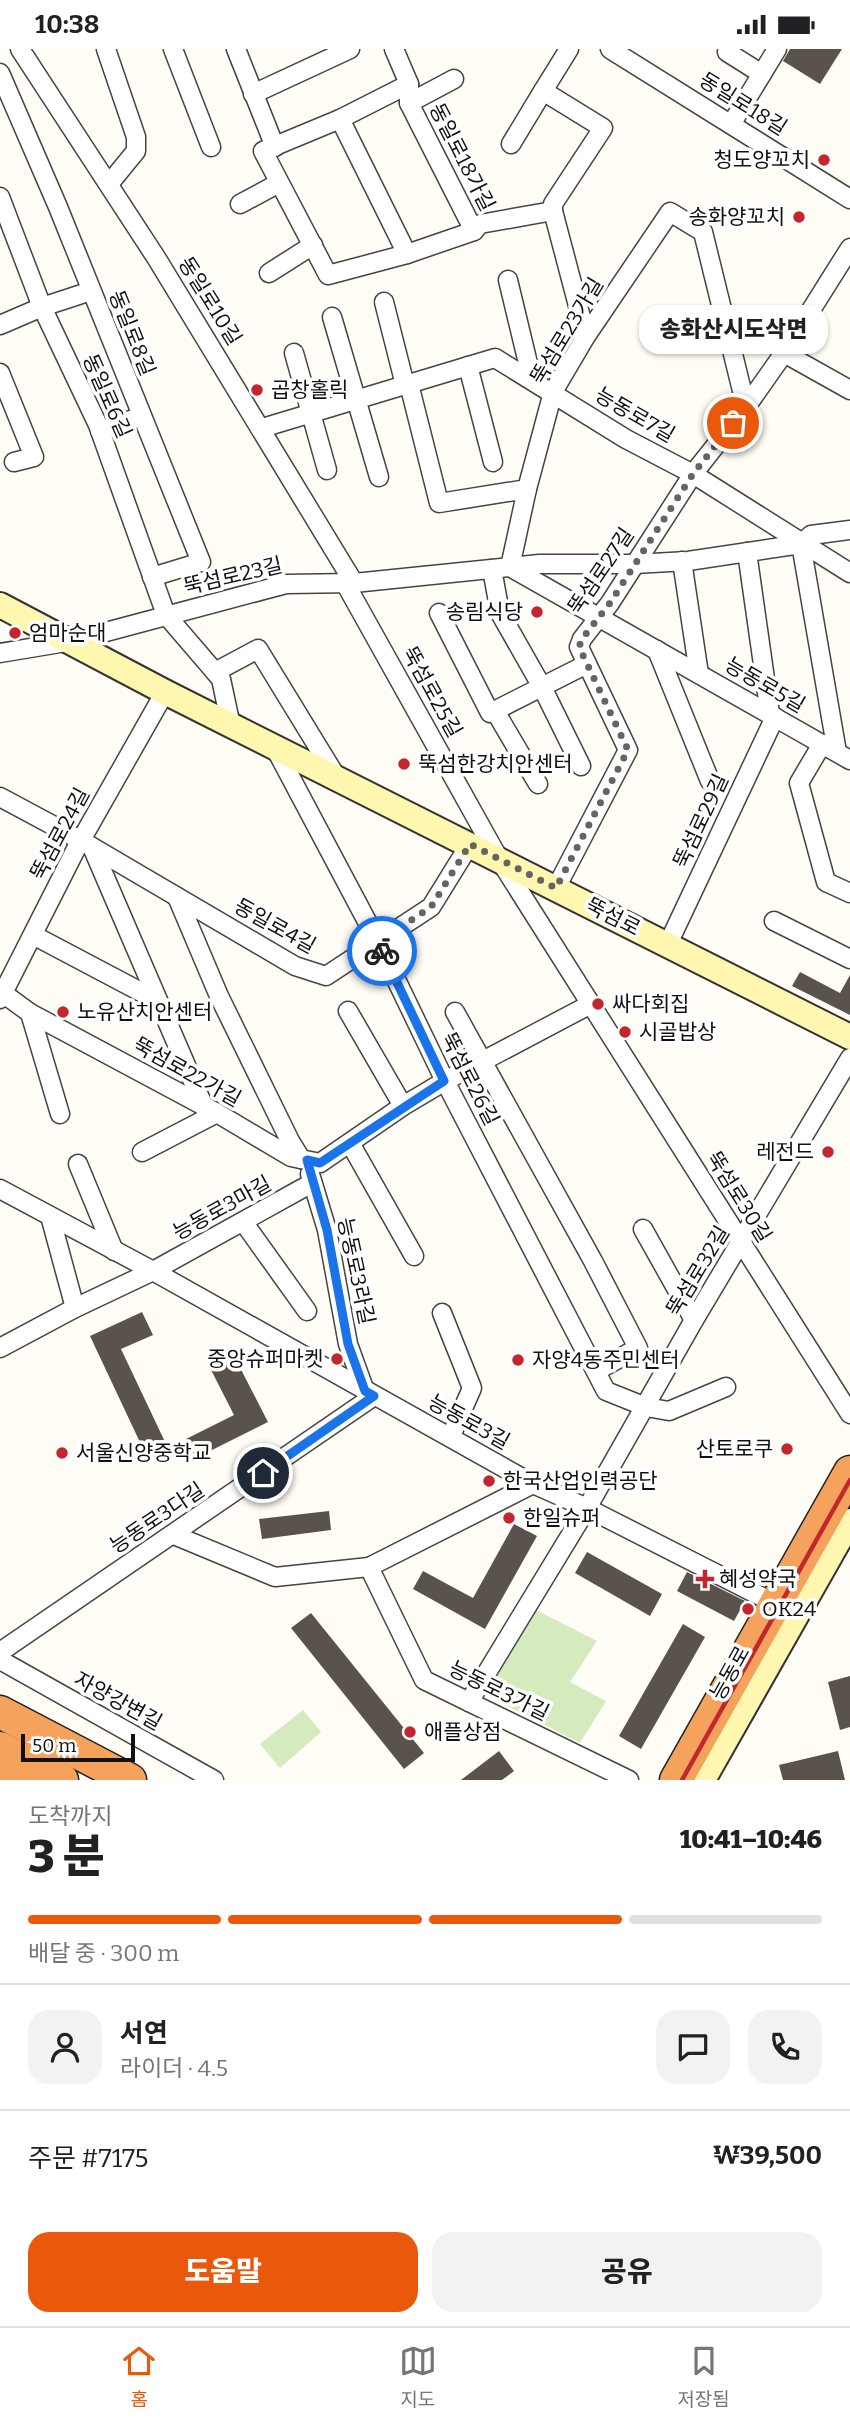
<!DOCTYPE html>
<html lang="ko">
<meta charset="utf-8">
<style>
:root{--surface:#fff;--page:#f2f2f2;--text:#202124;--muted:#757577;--line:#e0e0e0;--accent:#ea580c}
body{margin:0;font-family:Bitter,"Noto Sans KR",serif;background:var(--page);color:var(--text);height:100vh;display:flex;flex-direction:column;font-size:26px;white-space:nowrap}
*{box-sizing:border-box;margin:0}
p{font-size:23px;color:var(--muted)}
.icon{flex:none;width:38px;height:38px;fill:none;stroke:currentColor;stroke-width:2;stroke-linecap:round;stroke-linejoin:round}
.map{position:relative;height:1731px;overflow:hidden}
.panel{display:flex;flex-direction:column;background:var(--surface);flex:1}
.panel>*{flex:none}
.scale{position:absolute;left:21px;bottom:18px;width:114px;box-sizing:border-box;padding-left:7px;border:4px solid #111;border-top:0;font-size:19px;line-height:24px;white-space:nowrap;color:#111;-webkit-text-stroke:5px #fff;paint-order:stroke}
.pin{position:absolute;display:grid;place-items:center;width:60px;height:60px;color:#fff;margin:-30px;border:4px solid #fff;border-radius:50%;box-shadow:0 2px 7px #0007}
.courier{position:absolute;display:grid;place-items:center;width:70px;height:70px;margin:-35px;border:5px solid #1a73e8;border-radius:50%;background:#fff;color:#222;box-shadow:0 2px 9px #0007}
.bubble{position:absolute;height:49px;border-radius:21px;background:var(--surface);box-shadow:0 2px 5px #0004;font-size:23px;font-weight:800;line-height:49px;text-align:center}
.summary em{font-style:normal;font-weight:800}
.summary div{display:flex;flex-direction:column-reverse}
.summary{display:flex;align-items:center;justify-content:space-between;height:119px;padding:0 28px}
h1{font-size:46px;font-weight:800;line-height:52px}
.bar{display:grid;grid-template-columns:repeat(4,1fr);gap:10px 7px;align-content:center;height:84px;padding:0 28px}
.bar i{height:9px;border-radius:5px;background:var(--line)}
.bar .selected{background:var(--accent)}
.bar p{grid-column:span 4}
.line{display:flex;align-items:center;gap:18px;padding:0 28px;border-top:2px solid var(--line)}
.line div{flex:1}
.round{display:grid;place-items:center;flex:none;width:74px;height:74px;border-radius:21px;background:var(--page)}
.action{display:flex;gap:14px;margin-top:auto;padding:14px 28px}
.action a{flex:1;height:80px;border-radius:21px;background:var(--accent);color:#fff;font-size:28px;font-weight:800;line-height:80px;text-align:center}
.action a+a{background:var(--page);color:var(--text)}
.status{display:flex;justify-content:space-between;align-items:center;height:49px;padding:0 35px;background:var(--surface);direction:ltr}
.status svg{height:19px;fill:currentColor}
.menu{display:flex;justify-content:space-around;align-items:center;height:98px;border-top:2px solid var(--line);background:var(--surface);font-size:19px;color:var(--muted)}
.menu a{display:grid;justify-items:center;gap:4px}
.menu .selected{color:var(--accent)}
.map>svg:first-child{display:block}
.green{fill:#d5ebbd}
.building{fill:#5a524d}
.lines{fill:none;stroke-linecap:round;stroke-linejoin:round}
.street-casing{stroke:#444;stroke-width:21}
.secondary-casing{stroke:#333;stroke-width:28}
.highway-casing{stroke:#222;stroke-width:35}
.street{stroke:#fff;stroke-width:18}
.secondary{stroke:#fff6b0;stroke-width:24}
.highway{stroke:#f5a25d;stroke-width:32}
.rail{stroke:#c4262e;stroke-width:4.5}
.done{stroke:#646461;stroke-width:7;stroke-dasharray:0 12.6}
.route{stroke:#1a73e8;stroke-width:9}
.poi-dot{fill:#c4262e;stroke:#fff;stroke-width:2.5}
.labels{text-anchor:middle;stroke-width:7;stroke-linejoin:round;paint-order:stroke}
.street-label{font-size:21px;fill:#111;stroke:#fff}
.poi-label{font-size:21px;fill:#111;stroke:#fff;text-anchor:start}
</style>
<div class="status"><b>10:38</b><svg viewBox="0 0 49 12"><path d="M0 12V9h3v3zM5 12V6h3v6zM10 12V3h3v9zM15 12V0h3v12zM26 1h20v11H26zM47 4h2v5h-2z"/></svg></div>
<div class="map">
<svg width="850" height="1731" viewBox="0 0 850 1731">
<rect width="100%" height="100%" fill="#fffdf5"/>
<g class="green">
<polygon points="536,1561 597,1592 570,1633 606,1652 580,1694 481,1643"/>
<polygon points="303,1661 321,1683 280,1719 260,1695"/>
</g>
<g class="building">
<polygon points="790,0 842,0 820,35 783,12"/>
<polygon points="800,923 840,944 850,926 850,966 792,937"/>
<polygon points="142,1263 153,1286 121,1300 166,1395 145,1404 90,1287"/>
<polygon points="231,1301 268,1373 196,1409 186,1390 234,1366 207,1313"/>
<polygon points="329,1462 331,1481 262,1490 259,1470"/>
<polygon points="514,1475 537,1487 485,1580 413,1540 423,1522 473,1549"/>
<polygon points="587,1503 662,1545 650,1567 575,1524"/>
<polygon points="687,1523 745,1552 734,1572 677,1542"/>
<polygon points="311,1564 424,1704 404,1720 291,1579"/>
<polygon points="683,1575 705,1588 641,1700 619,1687"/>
<polygon points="850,1627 850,1678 840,1681 828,1633"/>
<polygon points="499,1702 514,1722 502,1731 461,1731"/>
<polygon points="838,1702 845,1731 783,1731 779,1716"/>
</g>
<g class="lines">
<defs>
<g id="street">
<polyline points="20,0 157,210 354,534"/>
<polyline points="106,0 136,88 136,102 109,135"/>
<polyline points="173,0 211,98"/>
<polyline points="236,0 275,98"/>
<polyline points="394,0 409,35 409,54 474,182 480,175 553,162"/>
<polyline points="569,0 543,42 603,79 553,155 553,162 586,287"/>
<polyline points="610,0 850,150"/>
<polyline points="729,0 727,3 762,25"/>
<polyline points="0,24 58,158 201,513 152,528"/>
<polyline points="409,35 340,70 263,102 328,226 407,205 474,182"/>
<polyline points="253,45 350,0"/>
<polyline points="409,54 454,30"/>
<polyline points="340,70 407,205"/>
<polyline points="732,74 777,0"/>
<polyline points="511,95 543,42"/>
<polyline points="0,148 42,258 98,376 166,566 221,630 231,677"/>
<polyline points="240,155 279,134"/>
<polyline points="269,224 313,196"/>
<polyline points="508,231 532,331"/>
<polyline points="384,253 405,336"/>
<polyline points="332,268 379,428"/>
<polyline points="0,276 42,258 91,242"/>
<polyline points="294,304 327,421"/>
<polyline points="784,304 850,341"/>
<polyline points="468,317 493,413"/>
<polyline points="0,324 34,408 14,413"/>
<polyline points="409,335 439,454 527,440"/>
<polyline points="746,358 703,183 670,163 586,287 553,343 527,440 510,518 850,711"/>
<polyline points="262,379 495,309 626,390 693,425 850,524"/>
<polyline points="100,382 142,367"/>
<polyline points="801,495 837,703"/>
<polyline points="747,503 770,665"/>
<polyline points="682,512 699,625"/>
<polyline points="492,520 500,564 542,638 581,717"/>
<polyline points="345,534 499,810 850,1365"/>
<polyline points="439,564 490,664 587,615"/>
<polyline points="657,601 710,732"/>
<polyline points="0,604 72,592 286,535 354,534 539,515 634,515 688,512 801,495 811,486 850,481"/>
<polyline points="215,623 258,600 337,729"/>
<polyline points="495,662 538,735"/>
<polyline points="822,695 799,734 826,833 850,844"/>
<polyline points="275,699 378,893 445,1032 606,1342 646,1358 669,1362 726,1338"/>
<polyline points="0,748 82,792 295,917 326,927 431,858 470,795"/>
<polyline points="92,798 204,1058"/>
<polyline points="556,839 628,701 579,598 582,590 610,554 693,425 746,358 784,304 850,199"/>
<polyline points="177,848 219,947 290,1092 301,1110"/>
<polyline points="774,872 850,910"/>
<polyline points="33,886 158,952"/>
<polyline points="668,895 775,668"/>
<polyline points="0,942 30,964 217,1064 291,1108 320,1114 403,1057 445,1032 591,955"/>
<polyline points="0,950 76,800 165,643"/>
<polyline points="348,962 403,1057"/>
<polyline points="455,963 593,1212 638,1299 596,1322"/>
<polyline points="30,964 60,1065"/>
<polyline points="350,1094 414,1207"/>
<polyline points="142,1103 217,1064"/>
<polyline points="78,1115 114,1202"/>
<polyline points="310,1125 327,1181 348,1295 365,1342"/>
<polyline points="0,1140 153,1222 533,1435 587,1459 770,1552"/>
<polyline points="50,1167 75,1259"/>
<polyline points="244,1174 307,1262"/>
<polyline points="643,1180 694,1271"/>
<polyline points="442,1264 472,1339 451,1387"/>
<polyline points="0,1299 75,1259 153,1222 312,1134"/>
<polyline points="174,1486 275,1528 369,1518 424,1631 629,1731"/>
<polyline points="369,1518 533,1435"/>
<polyline points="0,1603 374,1347"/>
<polyline points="0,1611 214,1731"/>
<polyline points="469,1653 587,1459 694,1271 850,1009"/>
</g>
<g id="secondary">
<polyline points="0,556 165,643 850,988"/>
<polyline points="703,1731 850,1472"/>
</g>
<g id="highway">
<polyline points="0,1663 130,1731"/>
<polyline points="0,1699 62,1731"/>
<polyline points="0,1725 12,1731"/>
<polyline points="676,1731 850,1423"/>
</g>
</defs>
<use href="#street" class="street-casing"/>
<use href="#secondary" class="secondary-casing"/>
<use href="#highway" class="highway-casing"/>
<use href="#street" class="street"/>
<use href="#secondary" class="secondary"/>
<use href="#highway" class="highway"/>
<polyline class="rail" points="682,1731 850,1431"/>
</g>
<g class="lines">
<polyline class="done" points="382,902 378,893 431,858 470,795 556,839 628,701 579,598 582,590 610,554 693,425 733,374"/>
<polyline class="route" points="263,1424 374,1347 365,1342 348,1295 327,1181 307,1111 320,1114 444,1032 382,902"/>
</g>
<g class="poi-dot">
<circle cx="824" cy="111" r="7"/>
<circle cx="799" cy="168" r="7"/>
<circle cx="257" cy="341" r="7"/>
<circle cx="537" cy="563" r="7"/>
<circle cx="15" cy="584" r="7"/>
<circle cx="404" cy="715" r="7"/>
<circle cx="598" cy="955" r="7"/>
<circle cx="63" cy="963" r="7"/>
<circle cx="625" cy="983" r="7"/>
<circle cx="828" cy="1103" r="7"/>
<circle cx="337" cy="1310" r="7"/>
<circle cx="518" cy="1311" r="7"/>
<circle cx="787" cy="1400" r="7"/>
<circle cx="62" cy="1404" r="7"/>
<circle cx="489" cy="1432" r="7"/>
<circle cx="509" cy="1469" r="7"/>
<path d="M701.5 1519.5h7v7h7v7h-7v7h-7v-7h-7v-7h7z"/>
<circle cx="748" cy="1560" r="7"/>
<circle cx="410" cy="1683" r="7"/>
</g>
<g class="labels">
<g class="street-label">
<text transform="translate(743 55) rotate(32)" y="7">동일로18길</text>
<text transform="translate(462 108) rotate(63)" y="7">동일로18가길</text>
<text transform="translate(210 252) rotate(58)" y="7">동일로10길</text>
<text transform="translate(567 282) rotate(-59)" y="7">뚝섬로23가길</text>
<text transform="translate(132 284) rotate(68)" y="7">동일로8길</text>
<text transform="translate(107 347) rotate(66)" y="7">동일로6길</text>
<text transform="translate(635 366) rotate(30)" y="7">능동로7길</text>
<text transform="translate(601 522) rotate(-56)" y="7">뚝섬로27길</text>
<text transform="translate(233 527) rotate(-13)" y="7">뚝섬로23길</text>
<text transform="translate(765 636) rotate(30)" y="7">능동로5길</text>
<text transform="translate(432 643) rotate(61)" y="7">뚝섬로25길</text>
<text transform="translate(701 772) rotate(-65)" y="7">뚝섬로29길</text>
<text transform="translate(60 785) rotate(-62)" y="7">뚝섬로24길</text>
<text transform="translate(613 868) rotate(27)" y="7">뚝섬로</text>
<text transform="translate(275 877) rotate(29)" y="7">동일로4길</text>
<text transform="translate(187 1023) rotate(29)" y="7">뚝섬로22가길</text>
<text transform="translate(470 1030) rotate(63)" y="7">뚝섬로26길</text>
<text transform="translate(739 1148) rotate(58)" y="7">뚝섬로30길</text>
<text transform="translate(222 1159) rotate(-29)" y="7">능동로3마길</text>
<text transform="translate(356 1222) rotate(78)" y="7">능동로3라길</text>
<text transform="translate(698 1222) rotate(-59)" y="7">뚝섬로32길</text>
<text transform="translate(469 1373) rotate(29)" y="7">능동로3길</text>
<text transform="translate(157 1469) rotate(-34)" y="7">능동로3다길</text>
<text transform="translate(730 1624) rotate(-61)" y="7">능동로</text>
<text transform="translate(499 1642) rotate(26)" y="7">능동로3가길</text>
<text transform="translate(118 1652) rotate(29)" y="7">자양강변길</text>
</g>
<g class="poi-label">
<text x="810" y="118" text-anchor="end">청도양꼬치</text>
<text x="785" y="175" text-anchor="end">송화양꼬치</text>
<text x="271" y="348">곱창홀릭</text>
<text x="523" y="570" text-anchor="end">송림식당</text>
<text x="29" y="591">엄마순대</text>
<text x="418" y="722">뚝섬한강치안센터</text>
<text x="612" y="962">싸다회집</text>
<text x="77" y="970">노유산치안센터</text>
<text x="639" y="990">시골밥상</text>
<text x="814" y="1110" text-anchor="end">레전드</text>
<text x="323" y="1317" text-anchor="end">중앙슈퍼마켓</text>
<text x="532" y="1318">자양4동주민센터</text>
<text x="773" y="1407" text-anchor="end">산토로쿠</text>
<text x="76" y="1411">서울신양중학교</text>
<text x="503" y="1439">한국산업인력공단</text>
<text x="523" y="1476">한일슈퍼</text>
<text x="719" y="1537">혜성약국</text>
<text x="762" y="1567">OK24</text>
<text x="424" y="1690">애플상점</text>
</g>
</g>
</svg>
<div class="scale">50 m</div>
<div class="pin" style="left:733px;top:374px;background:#ea580c"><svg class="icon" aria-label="bag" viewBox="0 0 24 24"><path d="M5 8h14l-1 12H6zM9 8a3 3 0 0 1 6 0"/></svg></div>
<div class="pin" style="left:263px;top:1424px;background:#1f2937"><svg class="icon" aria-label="home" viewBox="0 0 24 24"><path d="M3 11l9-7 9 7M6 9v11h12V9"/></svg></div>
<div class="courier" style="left:382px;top:902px"><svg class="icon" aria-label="bike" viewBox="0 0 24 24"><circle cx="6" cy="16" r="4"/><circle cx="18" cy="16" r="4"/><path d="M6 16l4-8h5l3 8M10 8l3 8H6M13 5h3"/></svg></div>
<div class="bubble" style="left:639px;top:256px;width:189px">송화산시도삭면</div>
</div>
<section class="panel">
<div class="summary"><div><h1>3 분</h1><p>도착까지</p></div><em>10:41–10:46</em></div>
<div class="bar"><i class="selected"></i><i class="selected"></i><i class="selected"></i><i></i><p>배달 중 · 300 m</p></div>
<div class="line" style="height:126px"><a class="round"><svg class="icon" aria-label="person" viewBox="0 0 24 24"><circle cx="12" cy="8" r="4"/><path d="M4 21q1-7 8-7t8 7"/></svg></a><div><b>서연</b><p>라이더 · 4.5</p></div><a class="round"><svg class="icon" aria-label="chat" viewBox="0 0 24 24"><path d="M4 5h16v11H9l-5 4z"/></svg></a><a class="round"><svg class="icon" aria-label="phone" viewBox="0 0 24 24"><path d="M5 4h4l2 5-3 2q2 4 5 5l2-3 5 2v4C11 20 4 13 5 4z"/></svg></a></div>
<div class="line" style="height:91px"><div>주문 #7175</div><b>₩39,500</b></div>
<div class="action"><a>도움말</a><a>공유</a></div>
</section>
<nav class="menu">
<a class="selected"><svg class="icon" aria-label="home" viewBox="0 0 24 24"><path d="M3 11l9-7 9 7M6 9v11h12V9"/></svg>홈</a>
<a><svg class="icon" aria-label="map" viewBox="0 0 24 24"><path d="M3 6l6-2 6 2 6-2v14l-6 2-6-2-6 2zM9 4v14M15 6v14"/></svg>지도</a>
<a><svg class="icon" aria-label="saved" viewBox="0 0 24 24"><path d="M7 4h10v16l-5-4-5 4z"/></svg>저장됨</a>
</nav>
